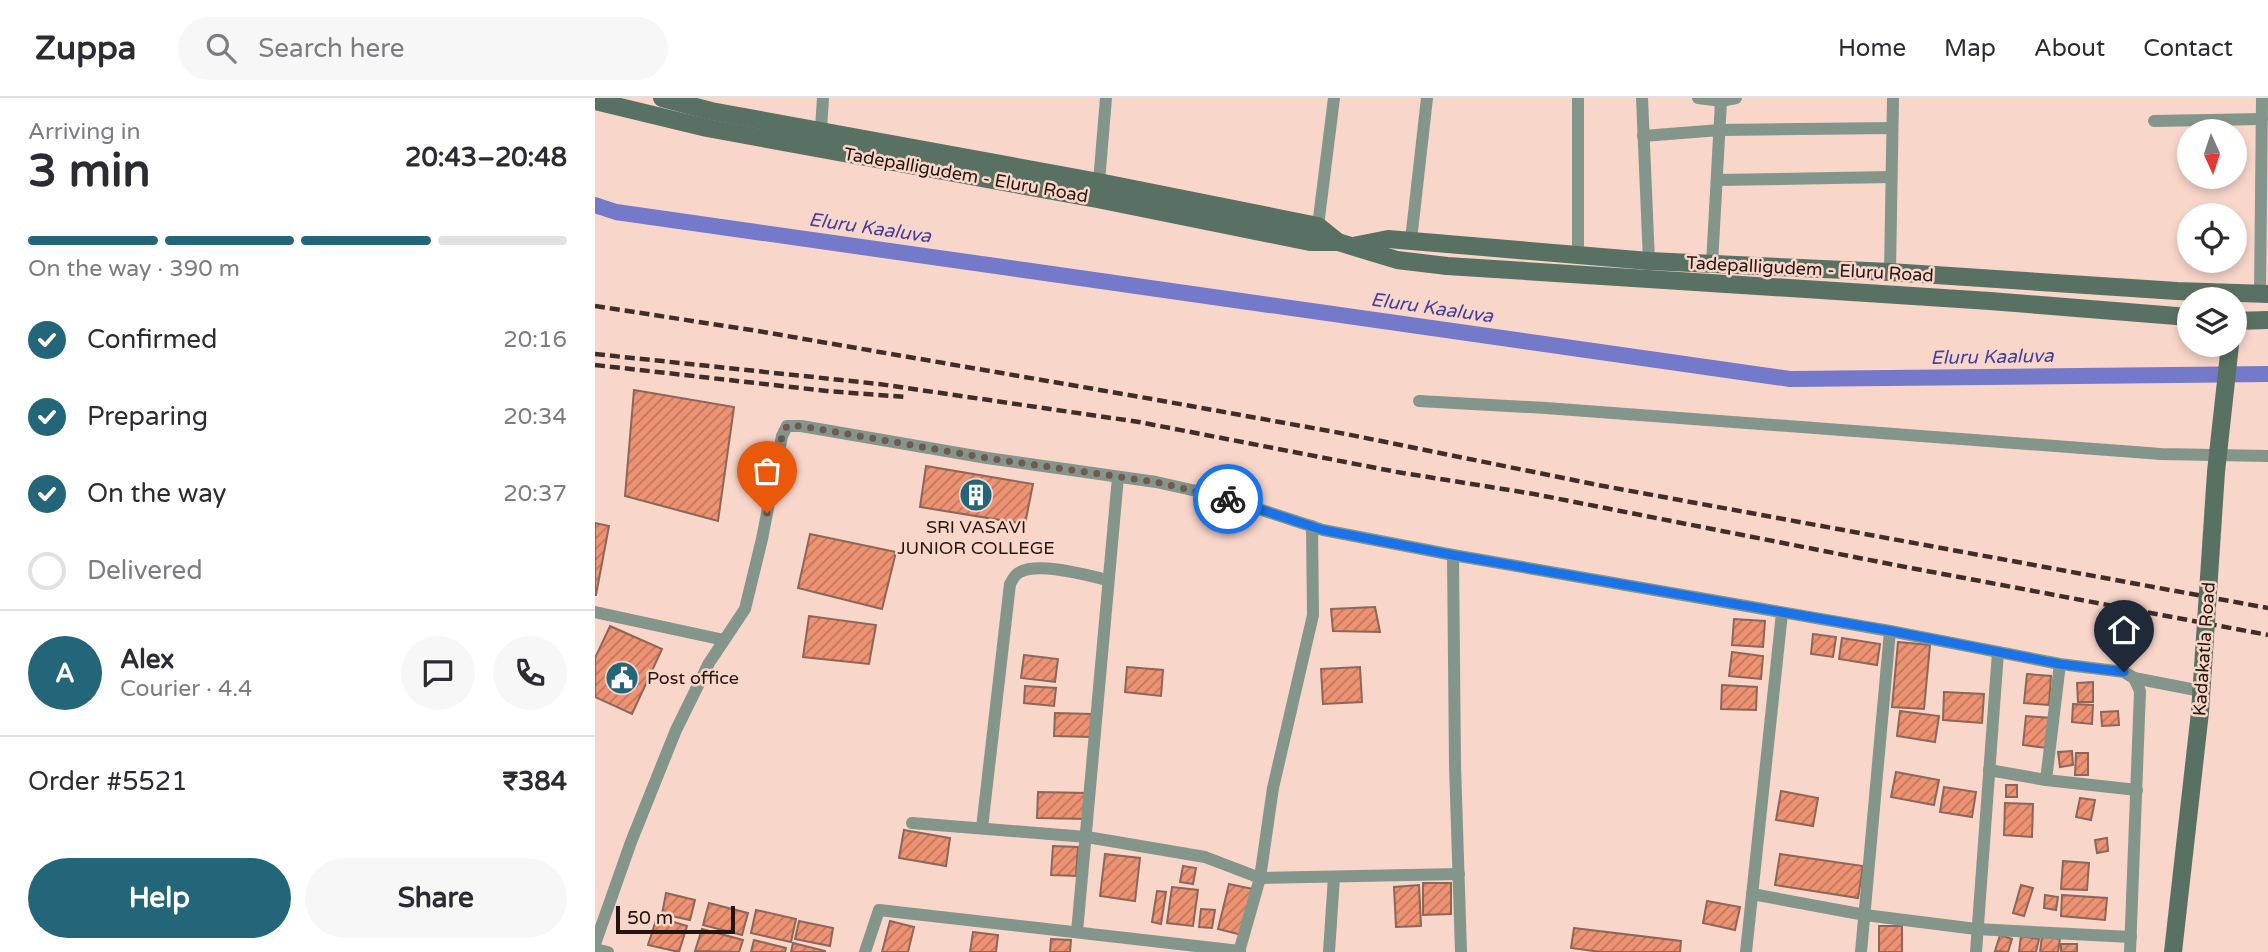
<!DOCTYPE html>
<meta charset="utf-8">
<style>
:root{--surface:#fff;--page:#f7f7f7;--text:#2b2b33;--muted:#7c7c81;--line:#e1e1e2;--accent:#236679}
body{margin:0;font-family:"Varela Round",sans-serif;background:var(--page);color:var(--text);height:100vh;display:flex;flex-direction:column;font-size:26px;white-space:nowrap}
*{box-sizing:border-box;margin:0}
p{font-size:23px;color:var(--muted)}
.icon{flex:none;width:38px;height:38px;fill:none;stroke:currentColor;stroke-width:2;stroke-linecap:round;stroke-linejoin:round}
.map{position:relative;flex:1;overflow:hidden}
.panel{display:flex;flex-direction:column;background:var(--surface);width:595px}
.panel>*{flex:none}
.needle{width:46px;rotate:177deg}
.fabs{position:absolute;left:1582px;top:21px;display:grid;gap:14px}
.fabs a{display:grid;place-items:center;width:70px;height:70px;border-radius:50%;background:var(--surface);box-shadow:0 4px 10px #0003;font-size:35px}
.scale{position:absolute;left:21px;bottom:18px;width:119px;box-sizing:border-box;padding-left:7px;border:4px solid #241510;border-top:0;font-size:19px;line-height:24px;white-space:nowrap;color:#241510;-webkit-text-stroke:5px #f9d6ca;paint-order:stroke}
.pin{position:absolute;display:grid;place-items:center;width:60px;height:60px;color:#fff;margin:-72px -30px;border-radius:50% 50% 50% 0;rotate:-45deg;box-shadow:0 0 7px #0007}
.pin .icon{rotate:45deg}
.courier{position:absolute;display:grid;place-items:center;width:70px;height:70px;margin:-35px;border:5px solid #1a73e8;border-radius:50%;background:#fff;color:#222;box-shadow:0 2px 9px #0007}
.overview em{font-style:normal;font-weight:700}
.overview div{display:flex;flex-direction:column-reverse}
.overview{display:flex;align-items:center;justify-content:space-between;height:119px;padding:0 28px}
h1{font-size:46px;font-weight:700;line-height:52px}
.bar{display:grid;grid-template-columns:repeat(4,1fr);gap:10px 7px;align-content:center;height:84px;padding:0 28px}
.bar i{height:9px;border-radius:5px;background:var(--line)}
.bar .current{background:var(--accent)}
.bar p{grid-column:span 4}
.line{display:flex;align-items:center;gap:18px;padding:0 28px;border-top:2px solid var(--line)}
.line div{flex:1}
.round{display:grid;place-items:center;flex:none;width:74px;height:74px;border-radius:37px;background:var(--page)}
ol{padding:0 28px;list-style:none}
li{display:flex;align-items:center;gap:21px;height:77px}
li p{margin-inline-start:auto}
li .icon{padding:7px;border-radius:50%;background:var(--accent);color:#fff;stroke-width:4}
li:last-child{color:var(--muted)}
li i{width:38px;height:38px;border:4px solid var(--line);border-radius:50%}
.cta{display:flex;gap:14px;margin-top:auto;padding:14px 28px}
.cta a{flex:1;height:80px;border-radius:42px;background:var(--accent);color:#fff;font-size:28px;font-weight:700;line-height:80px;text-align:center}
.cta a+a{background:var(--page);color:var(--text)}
header{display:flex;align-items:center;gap:42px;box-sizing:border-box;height:98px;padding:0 35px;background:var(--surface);border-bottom:2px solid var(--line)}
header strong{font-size:33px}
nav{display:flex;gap:38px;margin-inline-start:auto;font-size:24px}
.search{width:490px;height:63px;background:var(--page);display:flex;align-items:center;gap:18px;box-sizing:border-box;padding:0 24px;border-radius:38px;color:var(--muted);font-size:26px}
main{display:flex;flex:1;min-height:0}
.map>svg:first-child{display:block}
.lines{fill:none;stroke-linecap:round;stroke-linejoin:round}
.canal{stroke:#7579c9;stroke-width:16}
.building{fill:url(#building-hatch);stroke:#8c6659;stroke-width:2}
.street{stroke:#84958b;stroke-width:12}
.secondary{stroke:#597163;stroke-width:18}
.rail{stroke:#3f2e28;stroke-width:4.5;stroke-dasharray:10 5;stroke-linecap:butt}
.secondary-bridge{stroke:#597163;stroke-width:18}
.done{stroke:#6f5951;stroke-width:7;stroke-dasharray:0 12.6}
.route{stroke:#1a73e8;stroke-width:9}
.labels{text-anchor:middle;stroke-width:5;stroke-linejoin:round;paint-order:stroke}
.street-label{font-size:18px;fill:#241510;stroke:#f9d6ca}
.poi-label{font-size:18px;fill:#241510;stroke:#f9d6ca}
.water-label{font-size:19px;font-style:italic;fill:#423e9d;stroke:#f9d6ca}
</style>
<header>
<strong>Zuppa</strong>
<div class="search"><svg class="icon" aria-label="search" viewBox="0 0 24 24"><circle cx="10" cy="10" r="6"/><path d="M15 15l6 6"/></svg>Search here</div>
<nav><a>Home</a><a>Map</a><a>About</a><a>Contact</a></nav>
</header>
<main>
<section class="panel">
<div class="overview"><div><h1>3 min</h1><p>Arriving in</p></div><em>20:43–20:48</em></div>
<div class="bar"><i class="current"></i><i class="current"></i><i class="current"></i><i></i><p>On the way · 390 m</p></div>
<ol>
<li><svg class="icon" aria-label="check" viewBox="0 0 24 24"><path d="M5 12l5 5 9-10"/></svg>Confirmed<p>20:16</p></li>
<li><svg class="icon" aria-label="check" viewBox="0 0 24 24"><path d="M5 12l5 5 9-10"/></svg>Preparing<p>20:34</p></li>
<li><svg class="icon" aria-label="check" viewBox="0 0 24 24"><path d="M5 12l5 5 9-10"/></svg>On the way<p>20:37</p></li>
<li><i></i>Delivered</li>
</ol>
<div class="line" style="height:126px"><b class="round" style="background:var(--accent);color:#fff">A</b><div><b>Alex</b><p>Courier · 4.4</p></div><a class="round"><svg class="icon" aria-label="chat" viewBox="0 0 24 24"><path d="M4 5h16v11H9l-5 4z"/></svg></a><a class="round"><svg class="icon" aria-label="phone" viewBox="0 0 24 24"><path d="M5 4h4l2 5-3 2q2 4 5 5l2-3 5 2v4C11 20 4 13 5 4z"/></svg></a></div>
<div class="line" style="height:91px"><div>Order #5521</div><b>₹384</b></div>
<div class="cta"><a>Help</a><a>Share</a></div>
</section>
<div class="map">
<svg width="1673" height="854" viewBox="0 0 1673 854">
<defs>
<pattern id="building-hatch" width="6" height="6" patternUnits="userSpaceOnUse" patternTransform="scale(1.75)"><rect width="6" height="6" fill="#ed9272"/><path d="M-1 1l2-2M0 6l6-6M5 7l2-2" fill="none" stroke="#c0765c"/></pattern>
</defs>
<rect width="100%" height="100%" fill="#f9d6ca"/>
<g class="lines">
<polyline class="canal" points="0,107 21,114 1195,281 1673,276"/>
</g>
<g class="building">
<polygon points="39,292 139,309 123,423 30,398"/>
<polygon points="331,368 438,386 430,426 325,409"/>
<polygon points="0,425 14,428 1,497 0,497"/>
<polygon points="215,436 301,454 287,511 203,490"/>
<polygon points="780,509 785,534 738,533 736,511"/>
<polygon points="214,518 281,527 274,566 208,559"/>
<polygon points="1139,521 1170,523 1168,549 1137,547"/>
<polygon points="15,528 67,551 37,616 0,599 0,560"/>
<polygon points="1218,536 1241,539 1238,559 1216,556"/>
<polygon points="1247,540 1285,546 1282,567 1244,561"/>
<polygon points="1303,544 1335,547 1329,611 1297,609"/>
<polygon points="1137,554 1168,558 1166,581 1134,578"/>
<polygon points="429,557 463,561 460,584 426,580"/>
<polygon points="532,569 568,572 566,598 530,594"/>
<polygon points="765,569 767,604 728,606 726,571"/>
<polygon points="1432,576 1456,578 1454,607 1429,605"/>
<polygon points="1498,584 1498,604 1483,604 1482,585"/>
<polygon points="1127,587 1162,589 1161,612 1126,611"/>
<polygon points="430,588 461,590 459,608 429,605"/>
<polygon points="1349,594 1389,596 1387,625 1348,622"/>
<polygon points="1478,606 1498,607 1497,626 1477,624"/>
<polygon points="1305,613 1344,618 1340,644 1302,638"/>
<polygon points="1523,613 1524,627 1507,628 1506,614"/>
<polygon points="460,615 497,616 496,639 459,638"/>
<polygon points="1431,618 1456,620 1452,650 1428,647"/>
<polygon points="1477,653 1478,667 1465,669 1463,654"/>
<polygon points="1481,655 1493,655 1493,677 1480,677"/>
<polygon points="1301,674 1344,682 1339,707 1296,699"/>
<rect x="1411" y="687" width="11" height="12"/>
<polygon points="1349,689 1381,694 1377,719 1345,714"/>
<polygon points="1186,693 1223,700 1218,728 1181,722"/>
<polygon points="443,694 493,695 492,721 442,720"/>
<polygon points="1485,700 1500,702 1496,722 1481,719"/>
<polygon points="1410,705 1438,706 1437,739 1409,737"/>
<polygon points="309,732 355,740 351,768 304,760"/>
<polygon points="1512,740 1513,753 1502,755 1500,742"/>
<polygon points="458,748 483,749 481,778 456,777"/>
<polygon points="510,756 545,760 540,803 505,798"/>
<polygon points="1185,756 1268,768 1263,800 1180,787"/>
<polygon points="1468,763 1494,765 1492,792 1466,791"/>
<polygon points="588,768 601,770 598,786 585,784"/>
<polygon points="828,785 856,785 856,816 828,817"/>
<polygon points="634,786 658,791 647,837 623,831"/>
<polygon points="824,787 826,828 801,829 799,789"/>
<polygon points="1426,787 1438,790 1429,818 1418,815"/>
<polygon points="577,789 603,792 598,828 572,825"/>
<polygon points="562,793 571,794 566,826 557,824"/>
<polygon points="71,795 100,802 95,822 67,816"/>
<polygon points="1450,797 1463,799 1461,812 1449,810"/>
<polygon points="1467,797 1512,800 1510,822 1466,818"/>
<polygon points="1112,803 1145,809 1140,832 1108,825"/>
<polygon points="114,805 153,815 147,837 108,827"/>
<polygon points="606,811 620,812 617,830 604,829"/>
<polygon points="161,812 201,821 196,844 156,835"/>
<polygon points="62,819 92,828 84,854 53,847"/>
<polygon points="204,823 238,830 235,848 200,841"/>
<polygon points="295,823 319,829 313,854 287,854"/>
<rect x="1284" y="828" width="23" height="26"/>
<polygon points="979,830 1086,843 1085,854 1006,854 976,850"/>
<polygon points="107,831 148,842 144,854 100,853"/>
<polygon points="378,834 403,837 401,854 375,854"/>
<polygon points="1405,837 1417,841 1413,854 1400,853"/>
<polygon points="1426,838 1444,841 1441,854 1424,854"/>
<polygon points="1447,838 1465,841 1463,854 1445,854"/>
<polygon points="456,841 476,842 475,854 455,854"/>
<polygon points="159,842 191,850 190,854 156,854"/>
<polygon points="198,845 230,853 230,854 196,854"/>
<rect x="1466" y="846" width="16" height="8"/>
</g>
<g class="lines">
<g class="street">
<polyline points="1047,0 1054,163"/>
<polyline points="1103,0 1126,3 1141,0"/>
<polyline points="1559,23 1667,21"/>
<polyline points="226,31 228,0"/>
<polyline points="1048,38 1125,32 1297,30"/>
<polyline points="1122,82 1296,79"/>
<polyline points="504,84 511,0"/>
<polyline points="723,128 739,0"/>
<polyline points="816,142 832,0"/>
<polyline points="983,156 983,0"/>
<polyline points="1117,166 1126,3"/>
<polyline points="1295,174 1298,0"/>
<polyline points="1665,196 1667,0"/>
<polyline points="824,303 951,310 1566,356 1673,358"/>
<polyline points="858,457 860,667 866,854"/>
<polyline points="0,514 129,542"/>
<polyline points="1394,672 1451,682 1542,692"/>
<polyline points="1451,682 1465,566"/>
<polyline points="317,725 492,739 610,759 665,780 864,776"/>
<path d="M387,730L415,486C418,481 420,476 425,474C444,464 491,477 513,482"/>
<polyline points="1157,796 1270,817 1381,831 1536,839"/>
<polyline points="482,834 523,379"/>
<polyline points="0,846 36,744 81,632 114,565 150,511 167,441 187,338 192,328 206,328 392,360 561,384 624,398 728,432 858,457 1295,533 1465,566 1529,574 1539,580 1606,593"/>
<polyline points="0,851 13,854"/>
<polyline points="270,854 284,812 645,853"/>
<polyline points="644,854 665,780 678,690 718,517 717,428"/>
<polyline points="734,854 739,779"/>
<polyline points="1151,854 1187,515"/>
<polyline points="1266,854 1295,533"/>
<polyline points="1381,854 1403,554"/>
<polyline points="1535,854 1545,593 1539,580"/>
</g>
<g class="secondary">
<polyline points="67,0 116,13 504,84 723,128 743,144"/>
<polyline points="0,3 112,30 502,101 715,144 743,144 802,162 852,168 1395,203 1594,219"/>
<polyline points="758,148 793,141 1054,163 1295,174 1582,193 1673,196"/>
<polyline points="1640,223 1673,222"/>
</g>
<g class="rail">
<polyline points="0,208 163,233 557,301 751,336 1003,387 1673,510"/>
<polyline points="0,256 284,286 544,324 802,374 939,396 1300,467 1673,537"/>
<polyline points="0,267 232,293 311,299"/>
</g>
<polyline class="secondary-bridge" points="1578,854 1605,614 1621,374 1635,247"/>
</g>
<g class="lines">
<polyline class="done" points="172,415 187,338 192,328 206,328 392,360 561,384 633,401"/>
<polyline class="route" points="633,401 728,432 858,457 1296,533 1465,566 1529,574"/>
</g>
<defs>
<symbol id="building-disc" viewBox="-11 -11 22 22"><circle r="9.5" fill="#236679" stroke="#f9d6ca"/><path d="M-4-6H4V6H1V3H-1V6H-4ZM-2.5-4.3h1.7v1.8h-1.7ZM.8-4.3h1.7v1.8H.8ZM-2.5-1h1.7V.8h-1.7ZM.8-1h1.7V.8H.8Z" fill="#fff"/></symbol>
<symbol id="civic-disc" viewBox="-11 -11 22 22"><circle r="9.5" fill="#236679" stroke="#f9d6ca"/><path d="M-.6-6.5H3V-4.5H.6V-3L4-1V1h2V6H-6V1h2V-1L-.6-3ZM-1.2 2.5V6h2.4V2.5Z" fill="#fff"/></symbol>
</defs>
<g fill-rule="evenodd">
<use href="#building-disc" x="362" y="378" width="38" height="38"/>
<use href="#civic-disc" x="8" y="561" width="38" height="38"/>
</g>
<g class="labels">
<g class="street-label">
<text transform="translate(371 77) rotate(10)" y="6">Tadepalligudem - Eluru Road</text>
<text transform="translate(1215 171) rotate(3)" y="6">Tadepalligudem - Eluru Road</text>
<text transform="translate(1609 551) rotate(-86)" y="6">Kadakatla Road</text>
</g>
<g class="poi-label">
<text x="381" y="435">SRI VASAVI<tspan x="381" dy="21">JUNIOR COLLEGE</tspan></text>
<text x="52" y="586" text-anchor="start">Post office</text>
</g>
<g class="water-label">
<text transform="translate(275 129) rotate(8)" y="7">Eluru Kaaluva</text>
<text transform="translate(837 209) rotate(8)" y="7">Eluru Kaaluva</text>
<text transform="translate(1397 258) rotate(-1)" y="7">Eluru Kaaluva</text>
</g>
</g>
</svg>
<div class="fabs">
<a><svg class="needle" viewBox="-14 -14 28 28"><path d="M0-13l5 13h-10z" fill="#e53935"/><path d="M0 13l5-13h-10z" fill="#7c7c81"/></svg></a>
<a><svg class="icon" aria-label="locate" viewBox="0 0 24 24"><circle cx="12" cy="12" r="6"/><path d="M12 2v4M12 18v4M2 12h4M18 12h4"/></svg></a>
<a><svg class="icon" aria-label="layers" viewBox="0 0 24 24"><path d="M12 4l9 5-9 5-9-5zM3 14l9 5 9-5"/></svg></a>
</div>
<div class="scale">50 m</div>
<div class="pin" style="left:172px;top:415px;background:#ea580c"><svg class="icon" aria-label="bag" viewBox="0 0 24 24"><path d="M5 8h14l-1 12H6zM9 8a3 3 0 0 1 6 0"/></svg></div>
<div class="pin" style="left:1529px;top:574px;background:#1f2937"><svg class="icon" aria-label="home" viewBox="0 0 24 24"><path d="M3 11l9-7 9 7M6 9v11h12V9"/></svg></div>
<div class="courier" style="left:633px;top:401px"><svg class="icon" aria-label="bike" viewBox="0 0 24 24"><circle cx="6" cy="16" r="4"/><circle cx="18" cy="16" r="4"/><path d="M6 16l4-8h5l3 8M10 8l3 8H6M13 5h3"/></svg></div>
</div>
</main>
